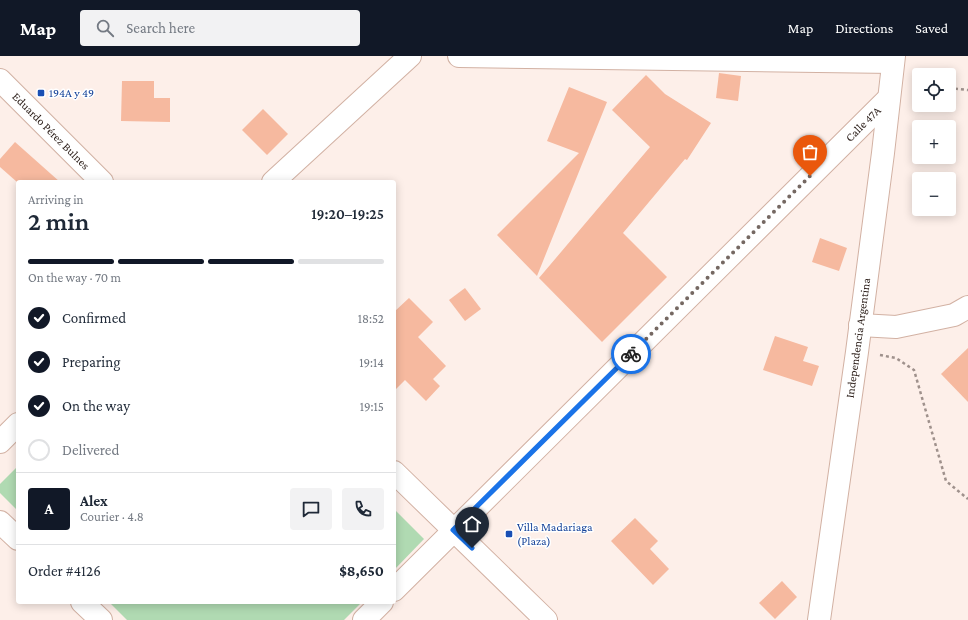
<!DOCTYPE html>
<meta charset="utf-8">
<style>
:root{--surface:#fff;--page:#f2f2f3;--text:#1f2937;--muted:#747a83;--line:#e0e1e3;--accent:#111827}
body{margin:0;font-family:"Crimson Pro",serif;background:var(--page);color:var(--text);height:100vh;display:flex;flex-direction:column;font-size:15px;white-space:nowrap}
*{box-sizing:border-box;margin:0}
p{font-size:13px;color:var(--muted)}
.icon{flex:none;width:22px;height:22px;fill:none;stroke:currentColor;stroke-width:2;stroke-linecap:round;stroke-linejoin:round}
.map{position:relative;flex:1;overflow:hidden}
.drawer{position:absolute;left:16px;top:124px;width:380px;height:424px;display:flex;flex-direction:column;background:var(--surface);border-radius:4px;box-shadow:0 2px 10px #0003}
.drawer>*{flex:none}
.tools{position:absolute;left:912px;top:12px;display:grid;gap:8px}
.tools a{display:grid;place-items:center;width:44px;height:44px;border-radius:4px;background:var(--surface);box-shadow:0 2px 10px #0003;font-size:20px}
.pin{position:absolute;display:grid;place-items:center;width:34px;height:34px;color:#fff;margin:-41px -17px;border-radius:50% 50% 50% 0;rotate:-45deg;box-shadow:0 0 4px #0007}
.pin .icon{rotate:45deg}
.courier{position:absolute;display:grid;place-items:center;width:40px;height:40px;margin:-20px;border:3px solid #1a73e8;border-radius:50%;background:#fff;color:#222;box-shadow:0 1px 5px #0007}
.head em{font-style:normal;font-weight:600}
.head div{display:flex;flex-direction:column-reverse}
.head{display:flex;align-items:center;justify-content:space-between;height:68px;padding:0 12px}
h1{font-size:26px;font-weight:600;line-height:30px}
.bar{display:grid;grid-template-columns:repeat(4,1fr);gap:6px 4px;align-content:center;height:48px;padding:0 12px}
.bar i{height:5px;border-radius:3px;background:var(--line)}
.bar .selected{background:var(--accent)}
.bar p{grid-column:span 4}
.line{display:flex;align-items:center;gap:10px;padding:0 12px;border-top:1px solid var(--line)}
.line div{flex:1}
.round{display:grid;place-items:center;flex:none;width:42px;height:42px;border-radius:4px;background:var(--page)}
ol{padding:0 12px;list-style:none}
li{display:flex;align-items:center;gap:12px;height:44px}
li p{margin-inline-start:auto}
li .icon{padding:4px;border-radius:50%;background:var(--accent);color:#fff;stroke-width:4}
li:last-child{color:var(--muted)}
li i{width:22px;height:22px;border:2px solid var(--line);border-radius:50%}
header{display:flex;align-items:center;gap:24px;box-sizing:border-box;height:56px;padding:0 20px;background:var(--accent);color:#fff}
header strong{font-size:19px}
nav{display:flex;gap:22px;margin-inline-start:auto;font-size:14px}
.search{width:280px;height:36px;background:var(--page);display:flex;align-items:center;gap:10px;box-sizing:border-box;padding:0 14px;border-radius:4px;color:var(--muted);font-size:15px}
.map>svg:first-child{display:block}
.green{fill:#b0dab2}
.building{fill:#f6b99f}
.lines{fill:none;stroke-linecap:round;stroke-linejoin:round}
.minor-casing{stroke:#d2b1a3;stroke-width:24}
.major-casing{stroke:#d2b1a3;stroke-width:24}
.path{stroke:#9f918c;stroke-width:2.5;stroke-dasharray:3 3;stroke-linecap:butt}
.minor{stroke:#fff;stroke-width:22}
.major{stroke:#fff;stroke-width:22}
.done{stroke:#756862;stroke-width:4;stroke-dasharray:0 7.2}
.route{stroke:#1a73e8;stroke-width:5}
.transit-dot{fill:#1a4fb4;stroke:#fff;stroke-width:1.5}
.labels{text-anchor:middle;stroke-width:3;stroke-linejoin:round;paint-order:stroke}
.transit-label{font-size:12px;fill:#164399;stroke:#fff;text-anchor:start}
.street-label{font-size:12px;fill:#2c1f1a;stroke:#fff}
</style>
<header>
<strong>Map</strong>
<div class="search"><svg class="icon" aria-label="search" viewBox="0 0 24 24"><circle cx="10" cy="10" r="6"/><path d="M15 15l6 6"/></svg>Search here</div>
<nav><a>Map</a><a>Directions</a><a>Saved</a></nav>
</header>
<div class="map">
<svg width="968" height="564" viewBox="0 0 968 564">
<rect width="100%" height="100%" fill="#fdefe9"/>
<g class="green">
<polygon points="18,410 18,455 0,437 0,428"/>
<polygon points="394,453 424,483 394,514"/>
<polygon points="109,546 362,546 344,564 127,564"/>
</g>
<g class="building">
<polygon points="719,17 741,20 738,45 716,42"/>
<polygon points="646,19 665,38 711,67 687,104 685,103 623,177 667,221 602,286 539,222 650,91 612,54"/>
<polygon points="122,25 154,25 154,42 170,42 170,66 121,65"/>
<polygon points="569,31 607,46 537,220 497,179 579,97 547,85"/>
<polygon points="263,53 288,78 267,99 242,74"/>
<polygon points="15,86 60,126 17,126 0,111 0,103"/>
<polygon points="820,182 847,192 839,215 812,206"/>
<polygon points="465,232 481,253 465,265 449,244"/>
<polygon points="409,242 433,266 418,281 446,310 433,323 440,330 426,345 405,324 394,335 394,256"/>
<polygon points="775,280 808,291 803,305 819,310 812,330 763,314"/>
<polygon points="968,292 968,346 941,318"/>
<polygon points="635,462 658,485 650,493 669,513 653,529 611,485"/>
<polygon points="782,525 797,541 775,563 759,547"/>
</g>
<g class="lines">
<defs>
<g id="minor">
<polyline points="459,0 893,6"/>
<polyline points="0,24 102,126"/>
<polyline points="273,126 410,0"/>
<polyline points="860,269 896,271 954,259 968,251"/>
<polyline points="0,386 18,368"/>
<polyline points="394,416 546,564"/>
<polyline points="0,466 18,483"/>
<polyline points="394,534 889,42"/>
<polyline points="82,546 101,564"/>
<polyline points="364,564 382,546"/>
</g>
<polyline id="major" points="819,564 857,296 883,97 894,0"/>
</defs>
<use href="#minor" class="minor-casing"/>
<use href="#major" class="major-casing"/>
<g class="path">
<polyline points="949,32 968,34"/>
<polyline points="880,299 896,302 914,314 946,425 968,443"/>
</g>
<use href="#minor" class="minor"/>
<use href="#major" class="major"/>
</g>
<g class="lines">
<polyline class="done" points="631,298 810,120"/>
<polyline class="route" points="472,492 453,474 631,298"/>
</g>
<g class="transit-dot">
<rect x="37" y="33" width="8" height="8" rx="2"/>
<rect x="505" y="474" width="8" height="8" rx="2"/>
</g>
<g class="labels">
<g class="transit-label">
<text x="49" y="41">194A y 49</text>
<text x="517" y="475">Villa Madariaga<tspan x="517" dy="14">(Plaza)</tspan></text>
</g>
<g class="street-label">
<text transform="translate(863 68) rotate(-45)" y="4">Calle 47A</text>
<text transform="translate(51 75) rotate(45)" y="4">Eduardo Pérez Bulnes</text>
<text transform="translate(858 282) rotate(-82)" y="4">Independencia Argentina</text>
</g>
</g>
</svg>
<div class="tools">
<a><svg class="icon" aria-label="locate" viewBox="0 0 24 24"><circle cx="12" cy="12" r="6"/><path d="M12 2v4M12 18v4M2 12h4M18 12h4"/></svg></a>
<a>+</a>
<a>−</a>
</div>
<div class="pin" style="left:810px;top:120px;background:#ea580c"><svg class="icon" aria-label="bag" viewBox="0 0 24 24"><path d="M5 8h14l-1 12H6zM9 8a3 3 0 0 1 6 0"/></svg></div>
<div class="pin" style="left:472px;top:492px;background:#1f2937"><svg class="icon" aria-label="home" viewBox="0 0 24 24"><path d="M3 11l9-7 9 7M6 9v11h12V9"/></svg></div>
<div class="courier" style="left:631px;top:298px"><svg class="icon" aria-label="bike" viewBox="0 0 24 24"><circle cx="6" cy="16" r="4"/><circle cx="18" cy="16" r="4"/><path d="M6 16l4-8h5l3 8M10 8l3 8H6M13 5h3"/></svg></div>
<section class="drawer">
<div class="head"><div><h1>2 min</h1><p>Arriving in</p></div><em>19:20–19:25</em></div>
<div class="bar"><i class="selected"></i><i class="selected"></i><i class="selected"></i><i></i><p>On the way · 70 m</p></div>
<ol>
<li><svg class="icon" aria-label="check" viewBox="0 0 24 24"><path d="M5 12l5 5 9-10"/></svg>Confirmed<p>18:52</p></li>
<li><svg class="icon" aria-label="check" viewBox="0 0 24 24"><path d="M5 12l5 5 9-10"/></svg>Preparing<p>19:14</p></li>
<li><svg class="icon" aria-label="check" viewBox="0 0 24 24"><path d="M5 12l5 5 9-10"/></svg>On the way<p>19:15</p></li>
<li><i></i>Delivered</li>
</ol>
<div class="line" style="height:72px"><b class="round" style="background:var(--accent);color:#fff">A</b><div><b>Alex</b><p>Courier · 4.8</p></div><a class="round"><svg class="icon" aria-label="chat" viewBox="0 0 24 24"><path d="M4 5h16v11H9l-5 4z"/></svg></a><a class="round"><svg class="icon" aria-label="phone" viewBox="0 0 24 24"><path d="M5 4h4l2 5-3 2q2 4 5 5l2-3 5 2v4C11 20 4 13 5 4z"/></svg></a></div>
<div class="line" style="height:52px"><div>Order #4126</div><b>$8,650</b></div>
</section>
</div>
